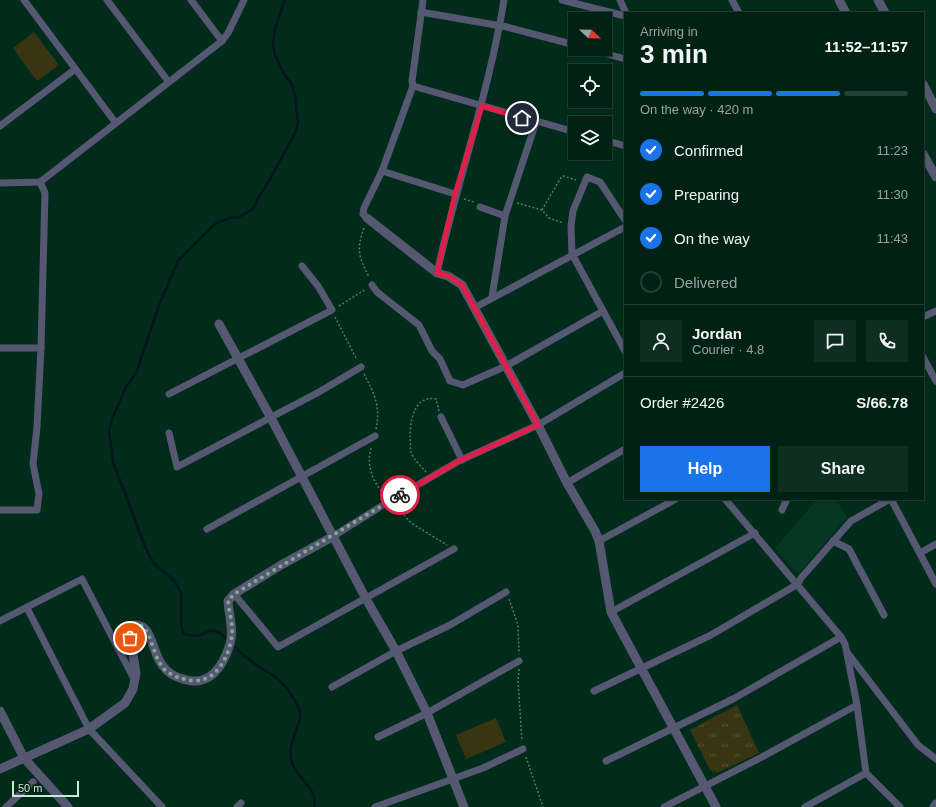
<!DOCTYPE html>
<meta charset="utf-8">
<style>
:root{--surface:#012115;--page:#0f2e22;--text:#f1f3f6;--muted:#96a3a0;--line:#233e34;--accent:#1a73e8}
body{margin:0;font-family:Helvetica,sans-serif;background:var(--page);color:var(--text);height:100vh;display:flex;flex-direction:column;font-size:15px;white-space:nowrap}
*{box-sizing:border-box;margin:0}
p{font-size:13px;color:var(--muted)}
.icon{flex:none;width:22px;height:22px;fill:none;stroke:currentColor;stroke-width:2;stroke-linecap:round;stroke-linejoin:round}
.map{position:relative;flex:1;overflow:hidden}
.panel{position:absolute;left:624px;top:12px;width:300px;height:488px;display:flex;flex-direction:column;background:var(--surface);border-radius:0px;box-shadow:0 1px 3px #0004,0 0 0 1px var(--line)}
.panel>*{flex:none}
.needle{width:26px;rotate:112deg}
.tools{position:absolute;left:568px;top:12px;display:grid;gap:8px}
.tools a{display:grid;place-items:center;width:44px;height:44px;border-radius:0px;background:var(--surface);box-shadow:0 1px 3px #0004,0 0 0 1px var(--line);font-size:20px}
.scale{position:absolute;left:12px;bottom:10px;width:67px;box-sizing:border-box;padding-left:4px;border:2px solid #c5ead6;border-top:0;font-size:11px;line-height:14px;white-space:nowrap;color:#c5ead6;-webkit-text-stroke:3px #082015;paint-order:stroke}
.pin{position:absolute;display:grid;place-items:center;width:34px;height:34px;color:#fff;margin:-17px;border:2px solid #fff;border-radius:50%;box-shadow:0 1px 4px #0007}
.courier{position:absolute;display:grid;place-items:center;width:40px;height:40px;margin:-20px;border:3px solid #e11d48;border-radius:50%;background:#fff;color:#222;box-shadow:0 1px 5px #0007}
.overview em{font-style:normal;font-weight:700}
.overview div{display:flex;flex-direction:column-reverse}
.overview{display:flex;align-items:center;justify-content:space-between;height:68px;padding:0 16px}
h1{font-size:26px;font-weight:700;line-height:30px}
.bar{display:grid;grid-template-columns:repeat(4,1fr);gap:6px 4px;align-content:center;height:48px;padding:0 16px}
.bar i{height:5px;border-radius:3px;background:var(--line)}
.bar .selected{background:var(--accent)}
.bar p{grid-column:span 4}
.line{display:flex;align-items:center;gap:10px;padding:0 16px;border-top:1px solid var(--line)}
.line div{flex:1}
.round{display:grid;place-items:center;flex:none;width:42px;height:42px;border-radius:0px;background:var(--page)}
ol{padding:0 16px;list-style:none}
li{display:flex;align-items:center;gap:12px;height:44px}
li p{margin-inline-start:auto}
li .icon{padding:4px;border-radius:50%;background:var(--accent);color:#fff;stroke-width:4}
li:last-child{color:var(--muted)}
li i{width:22px;height:22px;border:2px solid var(--line);border-radius:50%}
.button{display:flex;gap:8px;margin-top:auto;padding:8px 16px}
.button a{flex:1;height:46px;border-radius:0px;background:var(--accent);color:#fff;font-size:16px;font-weight:700;line-height:46px;text-align:center}
.button a+a{background:var(--page);color:var(--text)}
.map>svg:first-child{display:block}
.built{fill:#053724}
.grass{fill:#393513}
.park{fill:url(#park-tufts)}
.lines{fill:none;stroke-linecap:round;stroke-linejoin:round}
.stream{stroke:#05161c;stroke-width:2.5}
.path{stroke:#527a68;stroke-width:1.5;stroke-dasharray:2 2;stroke-linecap:butt}
.minor{stroke:#565771;stroke-width:7}
.tertiary{stroke:#565771;stroke-width:9}
.done{stroke:#80a895;stroke-width:4;stroke-dasharray:0 7.2}
.route{stroke:#e11d48;stroke-width:5}
</style>
<div class="map">
<svg width="936" height="807" viewBox="0 0 936 807">
<defs>
<pattern id="park-tufts" width="24" height="20" patternUnits="userSpaceOnUse"><rect width="24" height="20" fill="#393513"/><path d="M3 7l-1-3M5 7V3M7 7l1-3M15 17l-1-3M17 17v-4M19 17l1-3" fill="none" stroke="#545235"/></pattern>
</defs>
<rect width="100%" height="100%" fill="#012c1c"/>
<polygon class="built" points="818,499 837,499 847,517 798,574 775,548"/>
<g class="grass">
<polygon points="34,32 59,65 37,81 13,48"/>
<polygon points="496,718 506,742 466,759 456,735"/>
</g>
<polygon class="park" points="737,705 759,753 717,773 710,770 690,730"/>
<g class="lines">
<g class="stream">
<path d="M228,640L220,633L210,630C200,637 194,637 183,633L181,624V593L175,582L153,562L146,549L113,462L109,431L112,419L126,387L136,373L160,303L178,261L215,224L229,218L239,217L253,209L258,198L269,181L295,133L298,123L295,96L291,82L285,76L275,55L273,44L275,29L285,0"/>
<path d="M233,645C237,649 241,654 246,657C268,676 279,672 295,701C298,706 301,712 300,718C296,735 286,747 293,765C298,778 319,791 314,807"/>
</g>
<g class="path">
<polyline points="464,199 474,202"/>
<polyline points="517,203 542,210 549,218 563,223"/>
<polyline points="542,210 560,179 563,176 576,180"/>
<path d="M364,228C356,249 359,258 369,277"/>
<polyline points="339,306 366,289"/>
<polyline points="335,317 357,360"/>
<path d="M364,374C374,393 381,407 376,429"/>
<path d="M371,448C366,465 373,483 385,495"/>
<path d="M426,472C421,466 413,459 411,452C410,448 411,443 410,439C410,422 413,395 436,399L439,411"/>
<polyline points="396,506 411,523 447,545"/>
<polyline points="509,599 518,625 519,654"/>
<polyline points="519,669 518,681 522,741"/>
<polyline points="526,757 543,807"/>
</g>
<g class="minor">
<polyline points="24,0 115,122"/>
<polyline points="107,0 168,81"/>
<polyline points="191,0 222,41"/>
<polyline points="562,0 625,16"/>
<polyline points="620,0 626,13"/>
<polyline points="732,0 739,13"/>
<polyline points="421,12 507,27 575,45"/>
<polyline points="590,49 625,59"/>
<polyline points="413,86 575,132"/>
<polyline points="0,126 74,70"/>
<polyline points="605,140 625,146"/>
<polyline points="382,171 455,194"/>
<polyline points="0,183 40,182 222,41 228,33 244,0"/>
<polyline points="480,207 505,216"/>
<polyline points="367,218 363,214 364,208 382,171 413,86 412,81 423,0"/>
<polyline points="625,220 600,182 587,177 573,211 571,226 572,254 625,351"/>
<path d="M437,273C457,181 489,93 504,0"/>
<polyline points="372,285 377,292 419,325 432,351 440,359 450,381 463,385 506,366 603,311"/>
<polyline points="492,297 505,216 536,122"/>
<polyline points="474,308 625,227"/>
<polyline points="923,317 936,311"/>
<polyline points="0,348 41,348"/>
<polyline points="923,357 936,381"/>
<polyline points="169,394 332,310 318,286 302,266"/>
<polyline points="441,417 462,460"/>
<polyline points="169,433 177,467 319,392 361,367"/>
<polyline points="567,483 625,449"/>
<polyline points="725,499 841,637 845,644 857,705 866,773 900,807"/>
<polyline points="891,499 936,584"/>
<polyline points="0,510 37,510 39,494 33,464 37,427 41,348 45,193 40,182"/>
<polyline points="782,510 787,499"/>
<polyline points="207,529 375,436"/>
<polyline points="332,537 388,502 459,461 538,425 625,373"/>
<polyline points="599,541 676,499"/>
<polyline points="833,541 849,549 884,615"/>
<polyline points="920,553 936,544"/>
<polyline points="234,594 278,647 454,549"/>
<polyline points="27,608 89,729 162,807"/>
<polyline points="611,612 755,533"/>
<polyline points="0,621 82,579 135,681"/>
<polyline points="847,652 918,745 936,759"/>
<polyline points="332,687 396,651 450,625 506,592"/>
<polyline points="594,691 711,635 798,584 801,578 851,521 890,499"/>
<polyline points="378,737 427,713 519,661"/>
<polyline points="606,761 733,699 841,637"/>
<polyline points="6,807 33,782"/>
<polyline points="237,807 241,803"/>
<polyline points="375,807 483,768 523,749"/>
<polyline points="664,807 760,758 857,705"/>
<polyline points="805,807 866,773"/>
</g>
<g class="tertiary">
<polyline points="839,0 846,13"/>
<polyline points="878,0 885,13"/>
<polyline points="923,84 936,109"/>
<polyline points="923,154 936,177"/>
<polyline points="367,218 437,273 448,276 462,285 538,425 567,483 595,531 599,541 611,612 716,807"/>
<polyline points="219,324 271,418 366,599 396,651 427,713 464,807"/>
<polyline points="0,711 24,758 68,807"/>
<path d="M0,769L89,729L125,703L133,689L136,673L129,631L135,625C140,625 143,626 146,630C154,641 154,655 163,666C168,673 175,677 183,679C209,688 223,667 230,644C234,630 229,616 228,601L234,594L281,565L332,537"/>
<polyline points="934,807 936,804"/>
</g>
</g>
<g class="lines">
<path class="done" d="M130,638C128,629 133,622 143,626C154,640 153,659 167,672C172,675 178,678 184,679C213,688 229,660 232,634C233,624 229,612 228,601L234,594L400,495"/>
<polyline class="route" points="400,495 459,461 538,425 462,285 448,276 437,273 455,194 482,106 522,118"/>
</g>
</svg>
<div class="tools">
<a><svg class="needle" viewBox="-14 -14 28 28"><path d="M0-13l5 13h-10z" fill="#e53935"/><path d="M0 13l5-13h-10z" fill="#96a3a0"/></svg></a>
<a><svg class="icon" aria-label="locate" viewBox="0 0 24 24"><circle cx="12" cy="12" r="6"/><path d="M12 2v4M12 18v4M2 12h4M18 12h4"/></svg></a>
<a><svg class="icon" aria-label="layers" viewBox="0 0 24 24"><path d="M12 4l9 5-9 5-9-5zM3 14l9 5 9-5"/></svg></a>
</div>
<div class="scale">50 m</div>
<div class="pin" style="left:130px;top:638px;background:#ea580c"><svg class="icon" aria-label="bag" viewBox="0 0 24 24"><path d="M5 8h14l-1 12H6zM9 8a3 3 0 0 1 6 0"/></svg></div>
<div class="pin" style="left:522px;top:118px;background:#1f2937"><svg class="icon" aria-label="home" viewBox="0 0 24 24"><path d="M3 11l9-7 9 7M6 9v11h12V9"/></svg></div>
<div class="courier" style="left:400px;top:495px"><svg class="icon" aria-label="bike" viewBox="0 0 24 24"><circle cx="6" cy="16" r="4"/><circle cx="18" cy="16" r="4"/><path d="M6 16l4-8h5l3 8M10 8l3 8H6M13 5h3"/></svg></div>
<section class="panel">
<div class="overview"><div><h1>3 min</h1><p>Arriving in</p></div><em>11:52–11:57</em></div>
<div class="bar"><i class="selected"></i><i class="selected"></i><i class="selected"></i><i></i><p>On the way · 420 m</p></div>
<ol>
<li><svg class="icon" aria-label="check" viewBox="0 0 24 24"><path d="M5 12l5 5 9-10"/></svg>Confirmed<p>11:23</p></li>
<li><svg class="icon" aria-label="check" viewBox="0 0 24 24"><path d="M5 12l5 5 9-10"/></svg>Preparing<p>11:30</p></li>
<li><svg class="icon" aria-label="check" viewBox="0 0 24 24"><path d="M5 12l5 5 9-10"/></svg>On the way<p>11:43</p></li>
<li><i></i>Delivered</li>
</ol>
<div class="line" style="height:72px"><a class="round"><svg class="icon" aria-label="person" viewBox="0 0 24 24"><circle cx="12" cy="8" r="4"/><path d="M4 21q1-7 8-7t8 7"/></svg></a><div><b>Jordan</b><p>Courier · 4.8</p></div><a class="round"><svg class="icon" aria-label="chat" viewBox="0 0 24 24"><path d="M4 5h16v11H9l-5 4z"/></svg></a><a class="round"><svg class="icon" aria-label="phone" viewBox="0 0 24 24"><path d="M5 4h4l2 5-3 2q2 4 5 5l2-3 5 2v4C11 20 4 13 5 4z"/></svg></a></div>
<div class="line" style="height:52px"><div>Order #2426</div><b>S/66.78</b></div>
<div class="button"><a>Help</a><a>Share</a></div>
</section>
</div>
